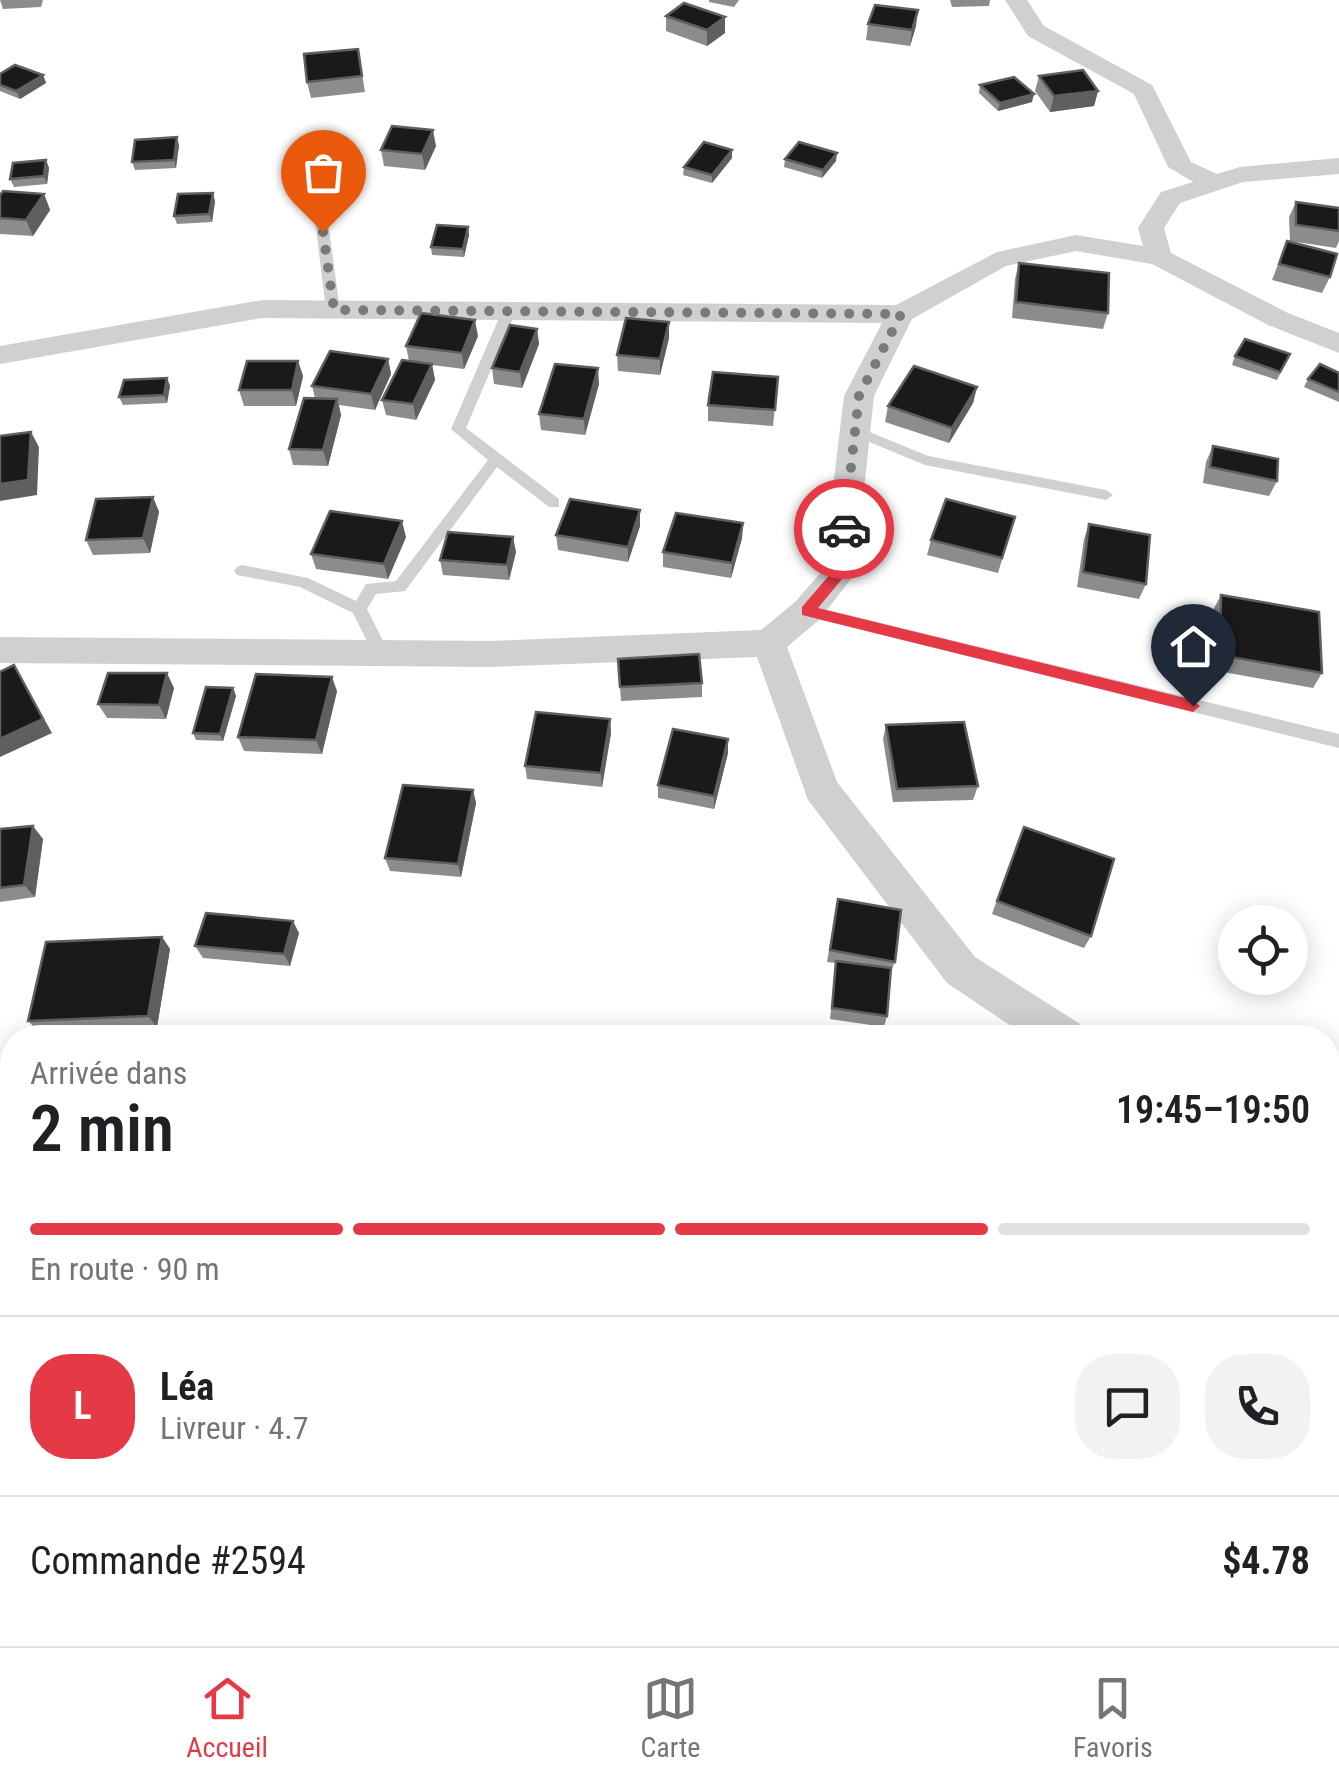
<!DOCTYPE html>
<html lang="fr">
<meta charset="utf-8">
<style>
:root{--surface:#fff;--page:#f2f2f2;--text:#202124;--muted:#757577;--line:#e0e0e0;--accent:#e63946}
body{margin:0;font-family:"Roboto Condensed",sans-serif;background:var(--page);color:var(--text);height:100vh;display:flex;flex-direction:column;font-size:38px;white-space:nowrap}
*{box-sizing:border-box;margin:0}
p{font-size:32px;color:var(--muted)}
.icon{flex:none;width:55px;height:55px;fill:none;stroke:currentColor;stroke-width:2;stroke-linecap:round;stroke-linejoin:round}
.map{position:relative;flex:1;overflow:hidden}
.details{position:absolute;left:0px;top:1025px;width:1340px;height:622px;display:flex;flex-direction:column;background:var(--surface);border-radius:40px 40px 0 0;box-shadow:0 5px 25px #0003}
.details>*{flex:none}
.tools{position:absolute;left:1218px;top:905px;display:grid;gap:20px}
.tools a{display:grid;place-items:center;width:90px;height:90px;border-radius:50%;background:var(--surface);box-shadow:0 5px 25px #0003;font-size:50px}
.pin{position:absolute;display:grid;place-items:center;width:85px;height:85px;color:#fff;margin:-102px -42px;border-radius:50% 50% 50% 0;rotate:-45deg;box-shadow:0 0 10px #0007}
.pin .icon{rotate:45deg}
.courier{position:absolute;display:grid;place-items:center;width:100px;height:100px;margin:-50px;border:8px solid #e63946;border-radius:50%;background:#fff;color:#222;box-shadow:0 2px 12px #0007}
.headline em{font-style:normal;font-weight:600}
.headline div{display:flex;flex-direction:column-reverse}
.headline{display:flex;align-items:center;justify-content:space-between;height:170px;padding:0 30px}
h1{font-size:65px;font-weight:600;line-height:75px}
.bar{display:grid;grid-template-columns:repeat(4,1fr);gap:15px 10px;align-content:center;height:120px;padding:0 30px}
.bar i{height:12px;border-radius:8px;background:var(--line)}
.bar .active{background:var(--accent)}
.bar p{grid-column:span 4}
.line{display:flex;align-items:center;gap:25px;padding:0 30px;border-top:2px solid var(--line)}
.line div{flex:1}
.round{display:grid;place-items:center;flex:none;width:105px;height:105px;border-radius:40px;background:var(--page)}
.tabs{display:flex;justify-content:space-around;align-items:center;height:140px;border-top:2px solid var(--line);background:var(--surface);font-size:28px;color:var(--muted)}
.tabs a{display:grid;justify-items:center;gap:5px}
.tabs .active{color:var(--accent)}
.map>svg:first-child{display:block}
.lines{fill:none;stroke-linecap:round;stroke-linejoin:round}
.service{fill:#d0d0d0;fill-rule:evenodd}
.minor{fill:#d0d0d0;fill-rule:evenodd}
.wall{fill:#8c8c8c}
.shaded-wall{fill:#5f5f5f}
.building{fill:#1a1a1a;stroke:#5f5f5f;stroke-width:2.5}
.route{fill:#e63946}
.done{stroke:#7a7a7a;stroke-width:10;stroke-dasharray:0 18}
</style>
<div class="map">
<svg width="1339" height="1646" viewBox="0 0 1339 1646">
<rect width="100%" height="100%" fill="#fff"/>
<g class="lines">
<g class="service">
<polygon points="313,151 319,155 340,310 333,314 326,310 307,155"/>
<polygon points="509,307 516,311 466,428 559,499 559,507 549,507 497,467 405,591 376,594 367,609 389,653 381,659 375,657 353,613 300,587 237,575 234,571 237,567 242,565 308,578 356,601 366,584 396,581 488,460 451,429 502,311"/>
<polygon points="855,426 928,456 1106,490 1113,495 1106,500 925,465 850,434 850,428"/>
<polygon points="807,605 1339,734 1339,748 801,615 799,611 801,607"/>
<polygon points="1328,1178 1339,1180 1339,1200 1328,1198"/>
</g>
<g class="minor">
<polygon points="1005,0 1027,0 1044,26 1152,85 1191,162 1217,174 1240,167 1339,158 1339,174 1243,182 1180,203 1164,228 1171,253 1288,313 1339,333 1339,353 1268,325 1152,264 1076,251 1006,266 912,319 874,396 855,574 819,620 787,647 837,782 975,957 1080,1024 1086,1038 1029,1038 947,983 808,800 757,657 491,667 0,663 0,637 491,641 761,630 795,602 823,570 844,396 882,323 262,318 0,364 0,346 262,300 896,305 997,252 1076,235 1143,246 1138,228 1161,192 1193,182 1168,167 1134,94 1028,36"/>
<polygon points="1328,1138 1339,1142 1339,1185 1328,1181"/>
<polygon points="1339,1565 1338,1646 1284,1646 1288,1635 1328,1635 1328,1570"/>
</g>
</g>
<g class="wall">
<polygon points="0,0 43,0 41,7 3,9"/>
<polygon points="709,0 739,0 734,7 709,2"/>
<polygon points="950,0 990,0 989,6 952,7"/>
<polygon points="666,16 725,17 725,33 707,46 666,31"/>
<polygon points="868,24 916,26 910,46 866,40"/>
<polygon points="358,49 365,92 311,98 307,82"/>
<polygon points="0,74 43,75 46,83 20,99 0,91"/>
<polygon points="1039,76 1098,91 1094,106 1050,112 1035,91"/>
<polygon points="980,85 1032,102 998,111 979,93"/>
<polygon points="179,145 176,168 135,170 132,162"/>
<polygon points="436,146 425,170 384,166 381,150"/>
<polygon points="732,158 712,183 683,175 684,167"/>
<polygon points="785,159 836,161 822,178 784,167"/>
<polygon points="46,160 49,168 47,184 14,187 10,179"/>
<polygon points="44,194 50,210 33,236 0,234 0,195"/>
<polygon points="215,201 212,222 177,224 174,216"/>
<polygon points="1296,202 1339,208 1339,241 1336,248 1290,241 1289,217"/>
<polygon points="468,227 469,235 464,257 432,255 431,247"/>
<polygon points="1287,241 1330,277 1322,293 1272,280"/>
<polygon points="1019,263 1108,313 1103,329 1012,318 1015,279"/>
<polygon points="537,329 539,344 522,388 494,384 492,368"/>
<polygon points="478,336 464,369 432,365 435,380 416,420 386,415 382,400 409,361 406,346"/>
<polygon points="669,338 660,375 618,371 617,355"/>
<polygon points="1290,354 1277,380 1232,365 1235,356"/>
<polygon points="388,359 391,374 375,410 339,405 341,415 328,466 293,465 289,449 315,398 312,386"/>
<polygon points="298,361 303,376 296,406 244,406 239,390"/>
<polygon points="1339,373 1339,402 1304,387 1308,379"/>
<polygon points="778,377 773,426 708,421 708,405"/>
<polygon points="167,378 170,386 167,403 123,405 119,397"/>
<polygon points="599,384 585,435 541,430 539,414"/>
<polygon points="977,387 973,403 949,443 885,422 888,406"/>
<polygon points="1213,446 1277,481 1269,496 1203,483 1206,462"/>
<polygon points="153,497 159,512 150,553 93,555 86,540"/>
<polygon points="1015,517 998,573 927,555 931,540"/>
<polygon points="743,523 742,538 731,578 663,567 663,552"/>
<polygon points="1089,524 1146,584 1139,599 1077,587 1084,539"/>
<polygon points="640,526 628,562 558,550 556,535"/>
<polygon points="406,537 388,579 316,569 311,554"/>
<polygon points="516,552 509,580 443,575 440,560"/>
<polygon points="1221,595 1322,673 1313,688 1212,670 1213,610"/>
<polygon points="618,659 702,683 702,697 621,701"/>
<polygon points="174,688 166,719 107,718 98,704"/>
<polygon points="233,688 236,696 223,741 196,740 193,733"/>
<polygon points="337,691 322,754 244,751 238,737"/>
<polygon points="610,719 611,733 602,787 527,779 525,766"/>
<polygon points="886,725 978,786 973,800 893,802 883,739"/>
<polygon points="728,753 714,809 658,798 658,785"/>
<polygon points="473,790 476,803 461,877 390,871 385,858"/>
<polygon points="0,829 43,839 35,897 0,902"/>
<polygon points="1018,841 1091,936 1084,948 992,914"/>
<polygon points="838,899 895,962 890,973 887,1016 884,1027 830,1019 836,963 827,962"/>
<polygon points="299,933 290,966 203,958 195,946"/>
<polygon points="162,937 170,949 157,1027 39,1032 28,1021"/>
<polygon points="12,1216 12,1273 7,1273 0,1269 0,1250"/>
<polygon points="1339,1287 1339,1381 1328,1367 1328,1296"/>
<polygon points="868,1635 927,1635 930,1646 870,1646"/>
<polygon points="1016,1635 1108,1635 1109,1646 1097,1646"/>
</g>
<g class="shaded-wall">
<polygon points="918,10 916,26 910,46 912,30"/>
<polygon points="725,17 725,33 707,46 707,30"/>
<polygon points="43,75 46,83 20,99 16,91"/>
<polygon points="1098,91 1094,106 1050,112 1054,96"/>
<polygon points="1034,94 1032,102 998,111 1000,103"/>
<polygon points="433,130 436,146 425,170 422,154"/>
<polygon points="177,137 179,145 176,168 174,160"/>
<polygon points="732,150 732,158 712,183 712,175"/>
<polygon points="837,153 836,161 822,178 823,170"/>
<polygon points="46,160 49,168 47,184 44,176"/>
<polygon points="213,193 215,201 212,222 209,214"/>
<polygon points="44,194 50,210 33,236 26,220"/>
<polygon points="468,227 469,235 464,257 463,249"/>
<polygon points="475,320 478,336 464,369 462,353"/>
<polygon points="669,322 669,338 660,375 660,359"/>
<polygon points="537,329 539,344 522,388 520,372"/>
<polygon points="388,359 391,374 375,410 371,394"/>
<polygon points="298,361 303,376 296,406 292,390"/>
<polygon points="432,364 435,380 416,420 413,404"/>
<polygon points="598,368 599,384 585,435 584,419"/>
<polygon points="167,378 170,386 167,403 164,395"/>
<polygon points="977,387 973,403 949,443 952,428"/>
<polygon points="337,399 341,415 328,466 323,450"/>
<polygon points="31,432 39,447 37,495 0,501 0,484"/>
<polygon points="153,497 159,512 150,553 143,538"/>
<polygon points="640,510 640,526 628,562 628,547"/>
<polygon points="402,521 406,537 388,579 384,564"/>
<polygon points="743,523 742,538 731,578 732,563"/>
<polygon points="513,537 516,552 509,580 507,565"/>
<polygon points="14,665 52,733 0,757 0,739"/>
<polygon points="167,673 174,688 166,719 159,705"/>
<polygon points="332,677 337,691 322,754 316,740"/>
<polygon points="233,688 236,696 223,741 220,734"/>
<polygon points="610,719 611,733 602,787 601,773"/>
<polygon points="728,739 728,753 714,809 714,796"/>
<polygon points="473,790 476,803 461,877 458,864"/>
<polygon points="33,826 43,839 35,897 24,885"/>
<polygon points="293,921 299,933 290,966 284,954"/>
<polygon points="162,937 170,949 157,1027 148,1016"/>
</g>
<g class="building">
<polygon points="684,3 725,17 707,30 666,16"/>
<polygon points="875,5 918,10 912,30 868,24"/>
<polygon points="358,49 362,76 307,82 304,54"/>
<polygon points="15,65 43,75 16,91 0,85 0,74"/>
<polygon points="1083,70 1098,91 1054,96 1039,76"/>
<polygon points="1014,77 1034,94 1000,103 980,85"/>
<polygon points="392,126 433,130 422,154 381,150"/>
<polygon points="177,137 174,160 132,162 135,140"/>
<polygon points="704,142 732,150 712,175 684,167"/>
<polygon points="799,142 837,153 823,170 785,159"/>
<polygon points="46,160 44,176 10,179 13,163"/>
<polygon points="3,191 44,194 26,220 0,218 0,195"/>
<polygon points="213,193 209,214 174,216 178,194"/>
<polygon points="1296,202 1339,208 1339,231 1296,225"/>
<polygon points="437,225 468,227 463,249 431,247"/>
<polygon points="1287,241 1337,254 1330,277 1279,264"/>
<polygon points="1019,263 1109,273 1108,313 1016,302"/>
<polygon points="421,313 475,320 462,353 406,346"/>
<polygon points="626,318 669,322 660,359 617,355"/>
<polygon points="510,325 537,329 520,372 492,368"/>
<polygon points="1245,339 1290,354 1280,372 1235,356"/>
<polygon points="330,351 388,359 371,394 312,386"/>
<polygon points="402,360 432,364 413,404 382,400"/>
<polygon points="247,361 298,361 292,390 239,390"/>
<polygon points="555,364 598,368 584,419 539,414"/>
<polygon points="1320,364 1339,373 1339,392 1308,379"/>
<polygon points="914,366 977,387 952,428 888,406"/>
<polygon points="713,372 778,377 775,410 708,405"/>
<polygon points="167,378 164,395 119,397 124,380"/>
<polygon points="304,398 337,399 323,450 289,449"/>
<polygon points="31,432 28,480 0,484 0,436"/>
<polygon points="1213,446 1278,459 1277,481 1210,467"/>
<polygon points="153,497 143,538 86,540 96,499"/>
<polygon points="570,499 640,510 628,547 556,535"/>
<polygon points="946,499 1015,517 1002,558 931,540"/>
<polygon points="330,511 402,521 384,564 311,554"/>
<polygon points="676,513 743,523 732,563 663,552"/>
<polygon points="1089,524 1150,535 1146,584 1083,572"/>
<polygon points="448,532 513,537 507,565 440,560"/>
<polygon points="1221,595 1319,612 1322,673 1220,655"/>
<polygon points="699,654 702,683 620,687 618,659"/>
<polygon points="14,665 43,719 0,739 0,672"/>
<polygon points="108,673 167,673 159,705 98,704"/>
<polygon points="256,674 332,677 316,740 238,737"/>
<polygon points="206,687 233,688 220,734 193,733"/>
<polygon points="536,712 610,719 601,773 525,766"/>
<polygon points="964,722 978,786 897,789 886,725"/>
<polygon points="673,729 728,739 714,796 658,785"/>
<polygon points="403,785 473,790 458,864 385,858"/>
<polygon points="33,826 24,885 0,888 0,829"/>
<polygon points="1024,827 1114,859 1091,936 997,901"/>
<polygon points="838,899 901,910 895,962 830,950"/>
<polygon points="206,913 293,921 284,954 195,946"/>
<polygon points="162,937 148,1016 28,1021 46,942"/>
<polygon points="836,961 891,968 887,1016 832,1008"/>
<polygon points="648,1029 670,1038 644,1038"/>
<polygon points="162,1031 161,1038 90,1038 90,1036"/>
<polygon points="12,1216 12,1267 0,1266 0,1250"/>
<polygon points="1339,1290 1339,1359 1328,1346 1328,1299"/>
<polygon points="873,1635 927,1635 930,1646 875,1646"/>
<polygon points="1031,1635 1108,1635 1109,1646"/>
</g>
<polygon class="route" points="844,524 851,529 846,574 818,608 1193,700 1200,706 1193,712 802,615 802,607 832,572 837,529"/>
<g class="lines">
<polyline class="done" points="323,232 334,310 901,314 859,396 844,529"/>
</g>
</svg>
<div class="tools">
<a><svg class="icon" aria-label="locate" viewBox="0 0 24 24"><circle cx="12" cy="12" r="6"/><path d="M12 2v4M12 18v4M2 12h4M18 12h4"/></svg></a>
</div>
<div class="pin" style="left:323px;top:232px;background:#ea580c"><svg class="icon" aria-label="bag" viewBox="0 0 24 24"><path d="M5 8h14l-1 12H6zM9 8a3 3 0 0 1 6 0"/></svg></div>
<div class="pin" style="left:1193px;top:706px;background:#1f2937"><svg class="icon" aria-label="home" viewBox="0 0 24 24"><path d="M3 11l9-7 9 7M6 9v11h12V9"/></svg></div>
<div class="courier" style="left:844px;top:529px"><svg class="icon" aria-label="car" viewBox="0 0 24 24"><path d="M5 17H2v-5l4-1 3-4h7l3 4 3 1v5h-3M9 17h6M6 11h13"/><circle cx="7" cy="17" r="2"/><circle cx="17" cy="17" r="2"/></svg></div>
<section class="details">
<div class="headline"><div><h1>2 min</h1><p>Arrivée dans</p></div><em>19:45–19:50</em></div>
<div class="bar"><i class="active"></i><i class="active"></i><i class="active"></i><i></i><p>En route · 90 m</p></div>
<div class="line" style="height:180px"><b class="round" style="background:var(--accent);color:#fff">L</b><div><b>Léa</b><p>Livreur · 4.7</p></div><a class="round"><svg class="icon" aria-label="chat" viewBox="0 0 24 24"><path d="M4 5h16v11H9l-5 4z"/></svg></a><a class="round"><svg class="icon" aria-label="phone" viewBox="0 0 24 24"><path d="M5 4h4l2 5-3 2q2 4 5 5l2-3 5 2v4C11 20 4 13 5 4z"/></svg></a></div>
<div class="line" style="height:130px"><div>Commande #2594</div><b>$4.78</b></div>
</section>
</div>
<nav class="tabs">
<a class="active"><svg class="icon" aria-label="home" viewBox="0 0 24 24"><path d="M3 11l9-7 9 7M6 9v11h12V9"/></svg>Accueil</a>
<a><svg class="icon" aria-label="map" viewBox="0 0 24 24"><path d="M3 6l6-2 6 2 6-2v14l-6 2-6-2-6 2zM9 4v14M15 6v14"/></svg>Carte</a>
<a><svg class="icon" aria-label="saved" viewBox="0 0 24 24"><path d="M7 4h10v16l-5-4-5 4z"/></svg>Favoris</a>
</nav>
